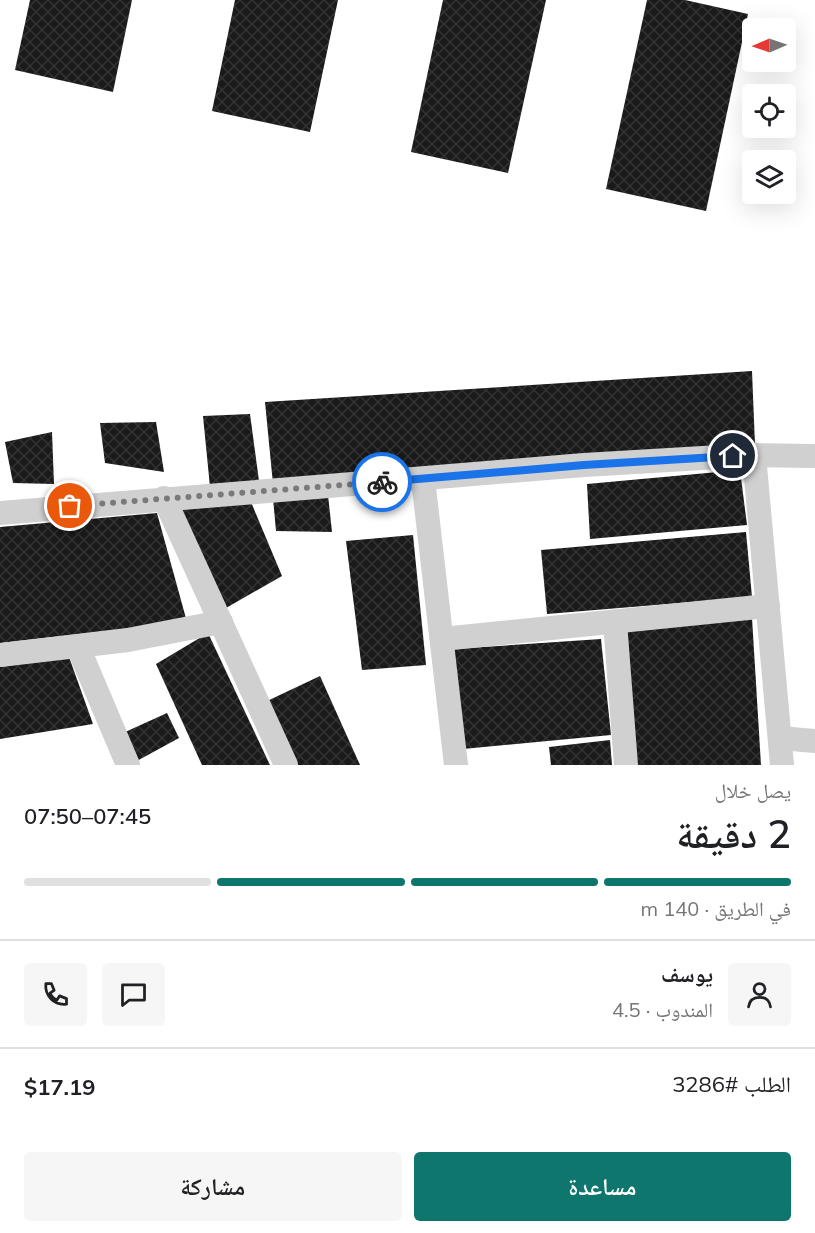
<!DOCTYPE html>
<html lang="ar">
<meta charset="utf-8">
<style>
:root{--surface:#fff;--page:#f6f6f6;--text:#202124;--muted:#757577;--line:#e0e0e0;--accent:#0f766e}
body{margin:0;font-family:Mulish,"Noto Naskh Arabic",sans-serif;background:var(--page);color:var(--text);direction:rtl;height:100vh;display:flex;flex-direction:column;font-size:22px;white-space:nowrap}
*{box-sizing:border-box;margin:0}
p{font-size:20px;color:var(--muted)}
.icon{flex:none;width:33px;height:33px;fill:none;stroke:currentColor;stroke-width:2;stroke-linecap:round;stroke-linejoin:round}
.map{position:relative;height:765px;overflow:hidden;direction:ltr}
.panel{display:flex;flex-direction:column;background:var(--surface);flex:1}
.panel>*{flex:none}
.needle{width:39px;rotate:268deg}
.fabs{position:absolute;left:742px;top:18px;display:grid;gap:12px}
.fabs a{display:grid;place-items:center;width:54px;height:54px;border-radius:6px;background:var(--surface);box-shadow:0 6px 24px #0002;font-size:30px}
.pin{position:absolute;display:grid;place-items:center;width:51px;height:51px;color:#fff;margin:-26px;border:3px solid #fff;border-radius:50%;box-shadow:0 2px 6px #0007}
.courier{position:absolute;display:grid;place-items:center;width:60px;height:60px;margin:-30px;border:4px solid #1a73e8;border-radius:50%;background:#fff;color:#222;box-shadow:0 2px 8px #0007}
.summary em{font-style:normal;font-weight:600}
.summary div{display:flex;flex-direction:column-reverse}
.summary{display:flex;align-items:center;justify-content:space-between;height:102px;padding:0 24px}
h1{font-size:39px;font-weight:600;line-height:45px}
.bar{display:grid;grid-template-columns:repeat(4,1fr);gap:9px 6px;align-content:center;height:72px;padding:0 24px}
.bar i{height:8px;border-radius:4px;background:var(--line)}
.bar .selected{background:var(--accent)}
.bar p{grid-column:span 4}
.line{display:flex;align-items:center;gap:15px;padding:0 24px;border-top:2px solid var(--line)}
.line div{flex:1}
.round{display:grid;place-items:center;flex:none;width:63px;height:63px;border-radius:6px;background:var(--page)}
.action{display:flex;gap:12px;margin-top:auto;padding:12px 24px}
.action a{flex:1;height:69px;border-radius:6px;background:var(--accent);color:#fff;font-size:24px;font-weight:600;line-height:69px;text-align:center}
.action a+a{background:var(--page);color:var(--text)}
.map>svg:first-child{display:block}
.building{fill:url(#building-cross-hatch)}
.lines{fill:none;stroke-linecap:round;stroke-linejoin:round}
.minor{stroke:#d0d0d0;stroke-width:24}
.done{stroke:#7a7a7a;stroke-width:6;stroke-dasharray:0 10.8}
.route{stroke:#1a73e8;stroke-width:8}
</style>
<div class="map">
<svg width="815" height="765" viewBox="0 0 815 765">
<defs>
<pattern id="building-cross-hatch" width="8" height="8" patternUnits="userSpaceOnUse" patternTransform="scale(1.5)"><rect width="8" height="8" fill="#1a1a1a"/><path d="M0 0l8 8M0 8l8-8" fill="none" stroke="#333"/></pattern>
</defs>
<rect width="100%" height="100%" fill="#fff"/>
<g class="building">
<polygon points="30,0 132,0 113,92 15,70"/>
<polygon points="235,0 338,0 310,132 212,111"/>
<polygon points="443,0 546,0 508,173 411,152"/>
<polygon points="647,0 685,0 748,14 706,211 606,189"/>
<polygon points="752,371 755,445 273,484 265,402"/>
<polygon points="250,414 259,481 210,487 203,416"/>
<polygon points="156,422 164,472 105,463 100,423"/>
<polygon points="52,432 54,484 13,483 5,442"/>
<polygon points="740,470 747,525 590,539 587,484"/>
<polygon points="328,495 332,532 276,531 273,498"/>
<polygon points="251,502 282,576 226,608 179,509"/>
<polygon points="157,513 187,622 0,643 0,527"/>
<polygon points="746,532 752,597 547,614 541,550"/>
<polygon points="413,535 426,665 362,670 346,541"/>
<polygon points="752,618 761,765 635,765 622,629"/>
<polygon points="208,633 270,765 202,765 156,664"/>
<polygon points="601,639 611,735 463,749 453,649"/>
<polygon points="69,657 93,724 0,739 0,667"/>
<polygon points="320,676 360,765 294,765 265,702"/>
<polygon points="167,713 179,738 135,762 123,733"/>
<polygon points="610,740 612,765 551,765 549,747"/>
</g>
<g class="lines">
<g class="minor">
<polyline points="754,455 782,765"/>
<polyline points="423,479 456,765"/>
<polyline points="164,498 286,765"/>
<polyline points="0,513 584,465 754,455 815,456"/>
<polyline points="615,622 626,765"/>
<polyline points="442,639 768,606"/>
<polyline points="78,647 128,765"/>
<polyline points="0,655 128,640 221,622"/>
<polyline points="780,738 815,741"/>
</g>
</g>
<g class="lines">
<polyline class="done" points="70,506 382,482"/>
<polyline class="route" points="382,482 584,465 733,456"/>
</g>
</svg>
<div class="fabs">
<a><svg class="needle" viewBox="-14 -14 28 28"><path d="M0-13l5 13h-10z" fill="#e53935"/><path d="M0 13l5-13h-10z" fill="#757577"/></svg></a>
<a><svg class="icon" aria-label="locate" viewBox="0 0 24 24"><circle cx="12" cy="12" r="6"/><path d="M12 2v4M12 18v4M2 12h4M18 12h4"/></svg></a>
<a><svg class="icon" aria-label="layers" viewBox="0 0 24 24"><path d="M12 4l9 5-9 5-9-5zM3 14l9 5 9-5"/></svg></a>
</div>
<div class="pin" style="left:70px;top:506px;background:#ea580c"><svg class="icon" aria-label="bag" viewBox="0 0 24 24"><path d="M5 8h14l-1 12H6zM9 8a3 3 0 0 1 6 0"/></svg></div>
<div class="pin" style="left:733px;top:456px;background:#1f2937"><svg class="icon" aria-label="home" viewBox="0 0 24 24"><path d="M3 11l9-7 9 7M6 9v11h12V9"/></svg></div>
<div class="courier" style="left:382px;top:482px"><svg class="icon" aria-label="bike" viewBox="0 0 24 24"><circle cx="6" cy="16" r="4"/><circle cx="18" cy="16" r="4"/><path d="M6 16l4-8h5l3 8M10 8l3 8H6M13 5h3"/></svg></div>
</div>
<section class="panel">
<div class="summary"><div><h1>2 دقيقة</h1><p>يصل خلال</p></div><em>07:45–07:50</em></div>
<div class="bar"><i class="selected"></i><i class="selected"></i><i class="selected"></i><i></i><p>في الطريق · 140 m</p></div>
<div class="line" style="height:108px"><a class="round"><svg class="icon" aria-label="person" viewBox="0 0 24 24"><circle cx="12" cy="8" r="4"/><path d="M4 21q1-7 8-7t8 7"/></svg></a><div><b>يوسف</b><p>المندوب · 4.5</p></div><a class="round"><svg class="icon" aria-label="chat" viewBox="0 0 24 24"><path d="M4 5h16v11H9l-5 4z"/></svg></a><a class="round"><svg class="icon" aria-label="phone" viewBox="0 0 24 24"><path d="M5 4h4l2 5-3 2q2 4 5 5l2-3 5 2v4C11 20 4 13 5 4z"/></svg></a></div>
<div class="line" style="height:78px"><div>الطلب #3286</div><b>$17.19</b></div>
<div class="action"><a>مساعدة</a><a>مشاركة</a></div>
</section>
